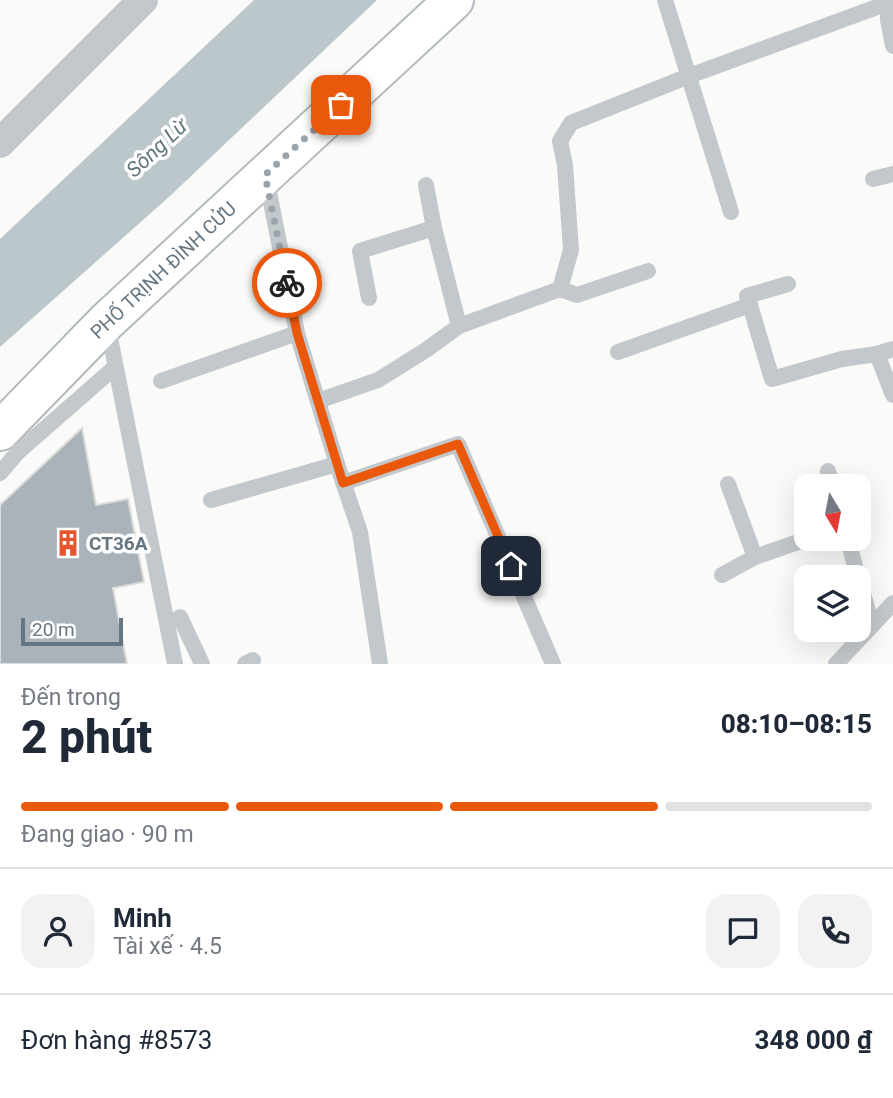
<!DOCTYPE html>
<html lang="vi">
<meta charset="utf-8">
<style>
:root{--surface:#fff;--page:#f2f2f3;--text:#1f2937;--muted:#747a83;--line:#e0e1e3;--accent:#ea580c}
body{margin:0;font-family:Roboto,sans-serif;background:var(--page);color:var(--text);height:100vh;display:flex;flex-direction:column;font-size:26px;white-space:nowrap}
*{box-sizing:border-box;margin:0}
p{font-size:23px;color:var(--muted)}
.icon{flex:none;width:38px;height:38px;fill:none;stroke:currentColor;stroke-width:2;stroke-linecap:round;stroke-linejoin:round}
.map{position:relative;height:664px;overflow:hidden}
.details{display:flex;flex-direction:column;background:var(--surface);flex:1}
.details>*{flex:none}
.needle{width:46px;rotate:170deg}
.fabs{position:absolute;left:794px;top:474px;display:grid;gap:14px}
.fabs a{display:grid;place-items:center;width:77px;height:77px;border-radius:14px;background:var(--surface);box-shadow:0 7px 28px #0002;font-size:35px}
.scale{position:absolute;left:21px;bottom:18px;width:102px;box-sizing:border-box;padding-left:7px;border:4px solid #657683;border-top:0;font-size:19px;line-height:24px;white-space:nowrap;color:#657683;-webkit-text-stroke:5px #fff;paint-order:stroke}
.pin{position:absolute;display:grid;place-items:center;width:60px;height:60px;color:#fff;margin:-30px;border-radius:14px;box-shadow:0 4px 10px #0006}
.courier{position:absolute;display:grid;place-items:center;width:70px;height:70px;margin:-35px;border:5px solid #ea580c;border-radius:50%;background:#fff;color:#222;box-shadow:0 2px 9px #0007}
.headline em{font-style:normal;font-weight:800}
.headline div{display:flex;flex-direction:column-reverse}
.headline{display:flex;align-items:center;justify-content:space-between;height:119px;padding:0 21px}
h1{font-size:46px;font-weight:800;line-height:52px}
.bar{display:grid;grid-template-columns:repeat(4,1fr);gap:10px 7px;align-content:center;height:84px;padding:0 21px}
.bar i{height:9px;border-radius:5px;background:var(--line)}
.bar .on{background:var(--accent)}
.bar p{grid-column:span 4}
.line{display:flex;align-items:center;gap:18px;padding:0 21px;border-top:2px solid var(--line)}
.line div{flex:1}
.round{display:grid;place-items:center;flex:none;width:74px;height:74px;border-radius:21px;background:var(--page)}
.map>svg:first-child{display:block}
.water{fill:#bbc7cb}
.building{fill:#aab3b9;stroke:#dcdcda;stroke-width:2}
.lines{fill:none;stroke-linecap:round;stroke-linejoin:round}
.secondary-casing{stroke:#b3babf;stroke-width:42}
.service{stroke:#c3c8cc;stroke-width:16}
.minor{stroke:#c3c8cc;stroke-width:30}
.secondary{stroke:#fff;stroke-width:38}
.done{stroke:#99a4ac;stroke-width:7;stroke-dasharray:0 12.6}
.route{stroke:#ea580c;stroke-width:9}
.labels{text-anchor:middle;stroke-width:7;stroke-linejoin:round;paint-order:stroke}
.street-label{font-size:19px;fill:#657683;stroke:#fff}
.poi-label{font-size:19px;font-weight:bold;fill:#657683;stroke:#fff;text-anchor:start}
.water-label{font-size:21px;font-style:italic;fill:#60757c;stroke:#fff}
</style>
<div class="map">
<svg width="893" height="664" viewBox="0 0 893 664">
<rect width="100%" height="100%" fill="#fafaf8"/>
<polygon class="water" points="254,0 377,0 170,196 0,347 0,239"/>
<polygon class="building" points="82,428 96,505 128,499 144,582 113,588 127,664 0,664 0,505"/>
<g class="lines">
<defs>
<polyline id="secondary" points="0,431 107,321 454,0"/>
</defs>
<use href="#secondary" class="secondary-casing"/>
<g class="service">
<polyline points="665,0 731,212"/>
<polyline points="888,3 888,20 893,46"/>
<polyline points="266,177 297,333 337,464 360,532 380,664"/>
<polyline points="873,179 893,174"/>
<polyline points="426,185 434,228 459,326"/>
<polyline points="560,289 577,295 648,271"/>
<polyline points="369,298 360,251 434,228"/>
<polyline points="750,305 747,296 788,284"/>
<polyline points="107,323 175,664"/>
<polyline points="618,352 750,305 772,379 842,359 877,354 893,349"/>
<polyline points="877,354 893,395"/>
<polyline points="161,381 297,333"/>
<polyline points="318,401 378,380 426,350 459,326 560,289 571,250 565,165 560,141 571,123 689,76 888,3 887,0"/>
<polyline points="828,471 833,486"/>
<polyline points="0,473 18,452 114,368"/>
<polyline points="343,483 458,444 553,664"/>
<polyline points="728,484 755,557"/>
<polyline points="211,500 337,464"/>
<polyline points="848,539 858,578"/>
<polyline points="722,575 755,557 807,539"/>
<polyline points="859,580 872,625"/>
<polyline points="180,617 202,664"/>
<polyline points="245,664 253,660"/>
<polyline points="836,664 893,603"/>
</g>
<polyline class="minor" points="0,143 143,0"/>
<use href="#secondary" class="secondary"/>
</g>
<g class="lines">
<polyline class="done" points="287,283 265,175 341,105"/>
<polyline class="route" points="287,283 297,333 343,483 458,444 511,566"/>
</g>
<defs>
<symbol id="building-bare" viewBox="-9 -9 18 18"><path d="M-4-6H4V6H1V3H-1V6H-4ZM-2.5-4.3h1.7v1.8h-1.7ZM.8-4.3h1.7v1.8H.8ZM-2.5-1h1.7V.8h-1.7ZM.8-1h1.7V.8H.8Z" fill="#e4572e" stroke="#fff" stroke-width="2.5" paint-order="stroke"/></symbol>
</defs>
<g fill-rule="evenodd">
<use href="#building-bare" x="49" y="524" width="38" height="38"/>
</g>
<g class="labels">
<g class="street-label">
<text transform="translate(163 270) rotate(-43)" y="7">PHỐ TRỊNH ĐÌNH CỬU</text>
</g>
<g class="poi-label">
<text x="89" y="550">CT36A</text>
</g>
<g class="water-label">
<text transform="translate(157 148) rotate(-43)" y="7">Sông Lừ</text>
</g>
</g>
</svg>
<div class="fabs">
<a><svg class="needle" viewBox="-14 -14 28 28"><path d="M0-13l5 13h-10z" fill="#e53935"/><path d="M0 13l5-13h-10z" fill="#747a83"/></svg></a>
<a><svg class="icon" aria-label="layers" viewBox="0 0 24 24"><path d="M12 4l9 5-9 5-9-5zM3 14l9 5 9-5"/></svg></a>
</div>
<div class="scale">20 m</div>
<div class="pin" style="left:341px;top:105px;background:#ea580c"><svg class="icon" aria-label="bag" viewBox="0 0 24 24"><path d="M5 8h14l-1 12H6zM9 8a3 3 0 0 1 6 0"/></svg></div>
<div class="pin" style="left:511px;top:566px;background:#1f2937"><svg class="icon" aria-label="home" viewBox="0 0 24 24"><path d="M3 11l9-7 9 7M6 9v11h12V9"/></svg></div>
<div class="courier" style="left:287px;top:283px"><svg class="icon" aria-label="bike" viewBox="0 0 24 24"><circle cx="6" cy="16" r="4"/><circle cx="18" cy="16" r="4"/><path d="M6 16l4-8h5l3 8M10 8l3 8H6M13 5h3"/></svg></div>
</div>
<section class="details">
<div class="headline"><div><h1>2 phút</h1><p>Đến trong</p></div><em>08:10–08:15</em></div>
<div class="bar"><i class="on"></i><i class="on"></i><i class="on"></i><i></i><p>Đang giao · 90 m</p></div>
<div class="line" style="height:126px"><a class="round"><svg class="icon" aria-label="person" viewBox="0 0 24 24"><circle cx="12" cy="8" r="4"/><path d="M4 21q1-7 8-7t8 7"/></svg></a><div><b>Minh</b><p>Tài xế · 4.5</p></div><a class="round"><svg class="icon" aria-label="chat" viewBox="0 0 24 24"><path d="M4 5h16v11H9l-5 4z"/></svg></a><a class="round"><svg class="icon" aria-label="phone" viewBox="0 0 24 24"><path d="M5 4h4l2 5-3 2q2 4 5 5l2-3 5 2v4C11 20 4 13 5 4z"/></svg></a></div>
<div class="line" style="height:91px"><div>Đơn hàng #8573</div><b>348 000 ₫</b></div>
</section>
